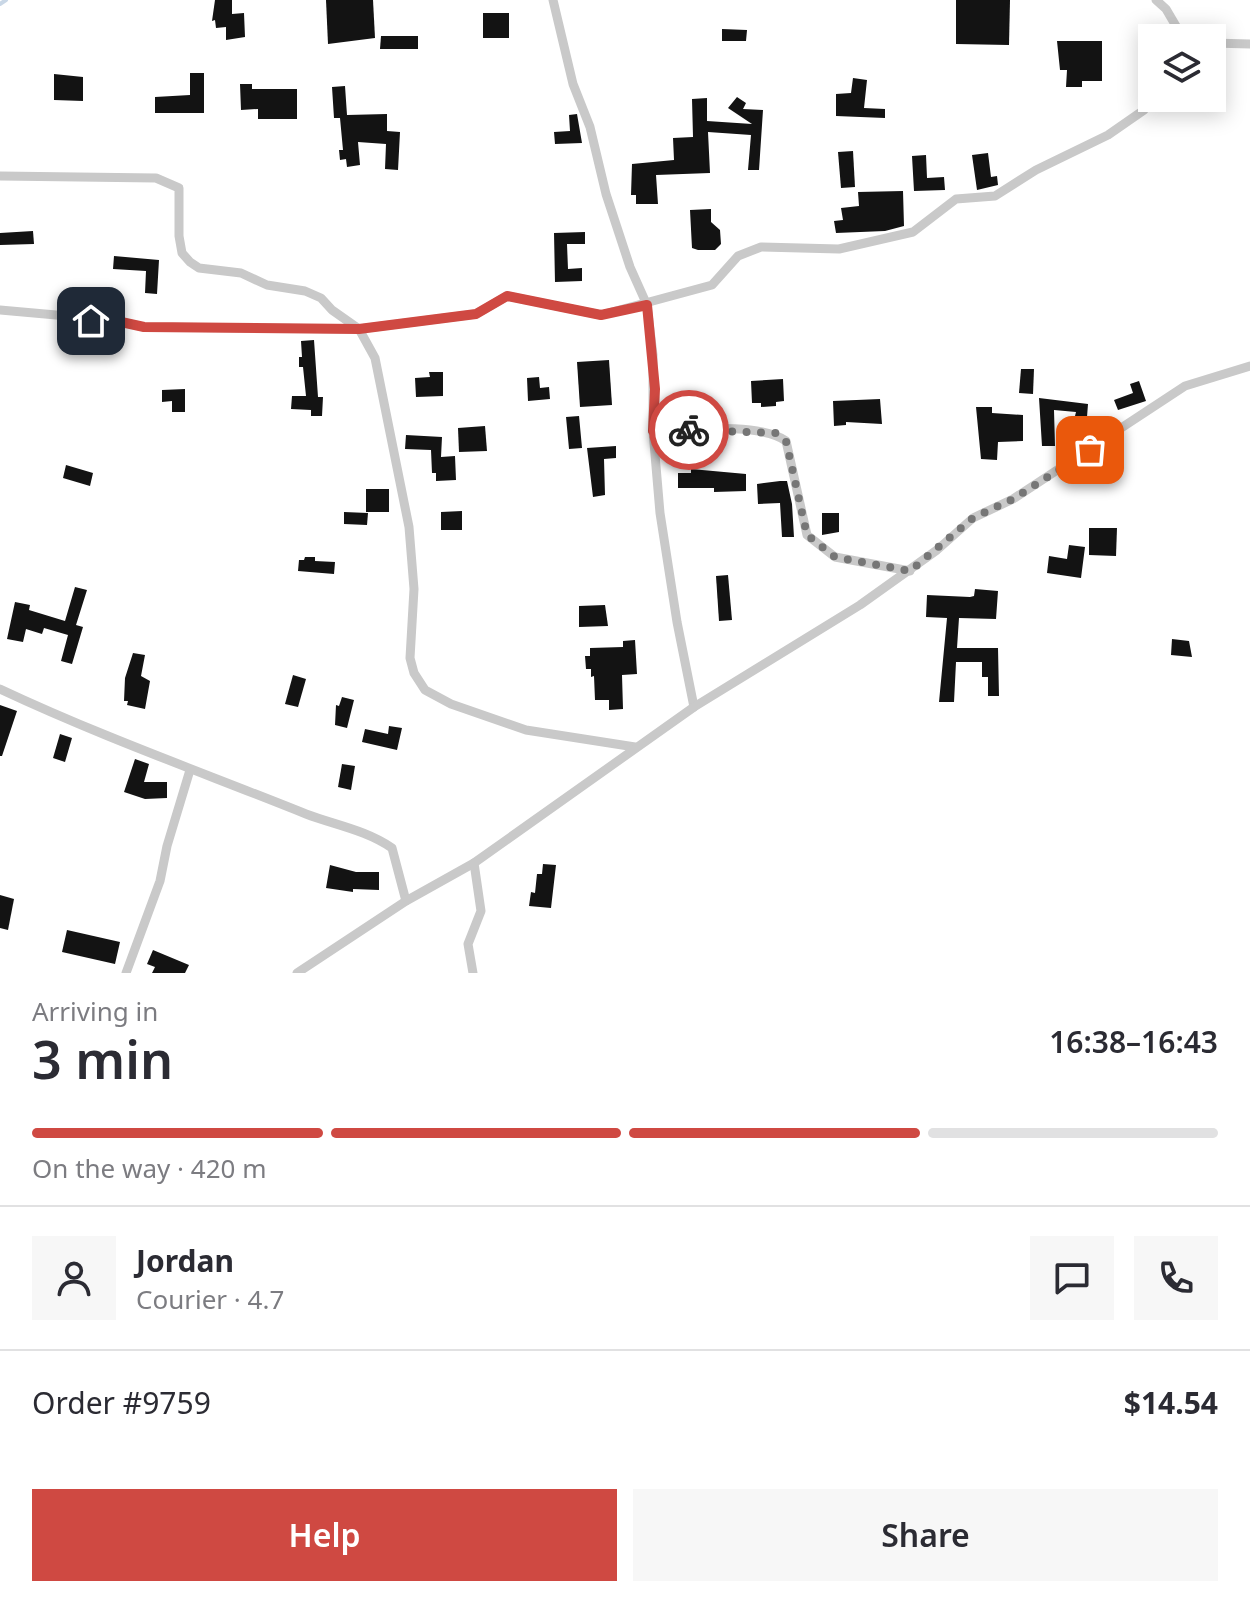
<!DOCTYPE html>
<meta charset="utf-8">
<style>
:root{--surface:#fff;--page:#f7f7f7;--text:#2b2b33;--muted:#7c7c81;--line:#e1e1e2;--accent:#cf4942}
body{margin:0;font-family:"Noto Sans",sans-serif;background:var(--page);color:var(--text);height:100vh;display:flex;flex-direction:column;font-size:30px;white-space:nowrap}
*{box-sizing:border-box;margin:0}
p{font-size:26px;color:var(--muted)}
.icon{flex:none;width:44px;height:44px;fill:none;stroke:currentColor;stroke-width:2;stroke-linecap:round;stroke-linejoin:round}
.map{position:relative;height:973px;overflow:hidden}
.sheet{display:flex;flex-direction:column;background:var(--surface);flex:1}
.sheet>*{flex:none}
.buttons{position:absolute;left:1138px;top:24px;display:grid;gap:16px}
.buttons a{display:grid;place-items:center;width:88px;height:88px;border-radius:0px;background:var(--surface);box-shadow:0 4px 20px #0003;font-size:40px}
.pin{position:absolute;display:grid;place-items:center;width:68px;height:68px;color:#fff;margin:-34px;border-radius:16px;box-shadow:0 4px 12px #0006}
.courier{position:absolute;display:grid;place-items:center;width:80px;height:80px;margin:-40px;border:6px solid #cf4942;border-radius:50%;background:#fff;color:#222;box-shadow:0 2px 10px #0007}
.head em{font-style:normal;font-weight:600}
.head div{display:flex;flex-direction:column-reverse}
.head{display:flex;align-items:center;justify-content:space-between;height:136px;padding:0 32px}
h1{font-size:52px;font-weight:600;line-height:60px}
.bar{display:grid;grid-template-columns:repeat(4,1fr);gap:12px 8px;align-content:center;height:96px;padding:0 32px}
.bar i{height:10px;border-radius:6px;background:var(--line)}
.bar .active{background:var(--accent)}
.bar p{grid-column:span 4}
.line{display:flex;align-items:center;gap:20px;padding:0 32px;border-top:2px solid var(--line)}
.line div{flex:1}
.round{display:grid;place-items:center;flex:none;width:84px;height:84px;border-radius:0px;background:var(--page)}
.primary-button{display:flex;gap:16px;margin-top:auto;padding:16px 32px}
.primary-button a{flex:1;height:92px;border-radius:0px;background:var(--accent);color:#fff;font-size:32px;font-weight:600;line-height:92px;text-align:center}
.primary-button a+a{background:var(--page);color:var(--text)}
.map>svg:first-child{display:block}
.lines{fill:none;stroke-linecap:round;stroke-linejoin:round}
.stream{stroke:#c9d7e6;stroke-width:4}
.building{fill:#131313}
.street{stroke:#c9c9c9;stroke-width:9}
.done{stroke:#767676;stroke-width:8;stroke-dasharray:0 14.4}
.route{stroke:#cf4942;stroke-width:10}
</style>
<div class="map">
<svg width="1250" height="973" viewBox="0 0 1250 973">
<rect width="100%" height="100%" fill="#fff"/>
<g class="lines">
<polyline class="stream" points="0,4 6,0"/>
</g>
<g class="building">
<polygon points="215,0 232,0 232,14 244,13 245,37 226,40 226,27 216,28 215,20 212,21"/>
<polygon points="326,0 373,0 375,38 328,44"/>
<polygon points="956,0 1010,0 1009,45 956,44"/>
<rect x="483" y="13" width="26" height="25"/>
<polygon points="722,29 747,30 746,41 722,41"/>
<polygon points="381,36 418,36 418,49 380,49"/>
<polygon points="1057,41 1102,41 1102,81 1082,81 1082,87 1066,87 1067,70 1060,70"/>
<polygon points="190,73 204,73 204,113 155,113 155,97 190,95"/>
<polygon points="54,74 83,77 83,101 54,100"/>
<polygon points="853,78 867,80 864,108 885,109 885,118 836,116 836,94 851,93"/>
<polygon points="240,84 252,84 252,89 297,89 297,119 258,119 258,109 241,110"/>
<polygon points="345,86 347,115 387,114 387,131 400,132 398,170 385,169 386,144 358,142 360,165 347,167 346,159 340,160 339,150 343,150 340,118 334,118 332,87"/>
<polygon points="737,97 746,103 743,109 763,110 759,170 748,170 751,135 708,132 710,173 656,175 658,204 636,204 636,195 631,195 632,164 674,160 673,138 693,137 692,99 707,98 707,121 752,124 728,108"/>
<polygon points="577,114 582,143 555,144 554,132 570,131 569,115"/>
<polygon points="853,151 855,187 841,188 838,152"/>
<polygon points="988,153 991,177 997,176 998,185 977,190 972,155"/>
<polygon points="926,155 927,178 944,177 945,190 914,191 912,156"/>
<polygon points="903,191 904,226 885,231 836,233 834,221 843,220 841,208 859,206 858,192"/>
<polygon points="711,209 711,222 720,230 721,244 715,250 698,250 692,248 690,210"/>
<polygon points="33,231 34,244 0,245 0,233"/>
<polygon points="585,232 585,244 567,244 568,269 582,268 582,281 555,282 554,233"/>
<polygon points="114,256 159,260 157,294 145,293 146,271 113,269"/>
<polygon points="314,340 318,397 323,397 322,416 311,416 311,410 291,409 292,396 306,396 303,367 299,367 299,357 302,357 301,341"/>
<polygon points="609,360 612,405 580,407 577,362"/>
<polygon points="1021,369 1034,369 1033,394 1019,393"/>
<polygon points="429,372 443,372 443,396 416,397 415,378 430,377"/>
<polygon points="539,377 540,388 549,387 550,399 528,401 527,378"/>
<polygon points="783,379 784,401 776,402 776,406 761,407 761,403 752,403 751,381"/>
<polygon points="1139,381 1146,401 1118,410 1114,400 1133,393 1130,384"/>
<polygon points="185,389 185,412 172,412 172,401 162,402 162,390"/>
<polygon points="1039,398 1088,404 1087,417 1075,416 1076,412 1054,410 1055,446 1042,446"/>
<polygon points="880,399 882,424 846,422 846,425 834,426 833,401"/>
<polygon points="976,407 992,407 992,413 1023,415 1023,441 998,442 997,460 981,459"/>
<polygon points="579,416 582,448 569,449 566,417"/>
<polygon points="485,426 487,451 459,452 458,428"/>
<polygon points="406,435 442,437 441,457 455,456 456,480 436,481 436,473 432,473 431,450 405,449"/>
<polygon points="616,446 616,458 604,459 605,495 593,497 587,448"/>
<polygon points="66,465 93,473 90,486 63,478"/>
<polygon points="691,469 746,474 746,491 714,492 714,488 678,488 678,473 691,473"/>
<polygon points="780,481 787,481 792,504 794,537 782,537 780,503 758,504 757,484"/>
<rect x="366" y="489" width="23" height="23"/>
<polygon points="462,511 462,530 441,530 441,512"/>
<polygon points="344,512 368,513 367,525 344,524"/>
<polygon points="822,513 839,513 839,532 822,535"/>
<polygon points="1089,528 1117,528 1116,556 1089,555"/>
<polygon points="1069,545 1085,547 1081,578 1047,573 1049,556 1067,559"/>
<polygon points="305,557 315,557 315,561 335,562 334,574 298,571 299,560 304,560"/>
<polygon points="728,575 732,620 719,621 716,576"/>
<polygon points="75,587 87,590 76,625 83,627 72,664 61,661 68,635 44,628 42,634 26,629 23,642 7,639 15,602 30,605 29,610 65,621"/>
<polygon points="975,589 998,591 996,619 959,618 957,648 998,648 999,696 988,696 988,677 982,677 982,662 956,662 954,702 939,702 947,618 926,617 927,595 970,597 974,596"/>
<polygon points="605,605 608,626 579,627 579,606"/>
<polygon points="1172,639 1189,641 1192,657 1171,655"/>
<polygon points="635,640 637,674 622,675 623,709 609,710 609,700 595,700 594,676 591,677 591,669 586,669 585,656 590,656 590,648 623,647 623,641"/>
<polygon points="133,653 145,655 141,676 150,681 145,709 127,705 128,701 124,701 125,678"/>
<polygon points="293,675 306,679 298,707 285,704"/>
<polygon points="342,697 354,700 347,728 335,725 336,705 339,706"/>
<polygon points="0,705 17,711 2,756 0,756"/>
<polygon points="389,726 402,728 397,750 362,742 365,729 388,734"/>
<polygon points="60,734 72,738 65,762 53,758"/>
<polygon points="135,759 149,764 144,782 167,782 167,798 145,799 124,792"/>
<polygon points="342,764 355,766 351,790 338,787"/>
<polygon points="543,864 556,865 551,908 529,906 531,892 535,893 537,874 542,874"/>
<polygon points="330,865 356,872 379,872 379,890 353,889 353,892 326,888"/>
<polygon points="0,895 14,899 8,930 0,928"/>
<polygon points="67,930 120,942 115,964 62,952"/>
<polygon points="153,950 189,965 185,973 152,973 155,967 147,964"/>
</g>
<g class="lines">
<g class="street">
<polyline points="553,0 573,84 590,127 606,194 630,267 647,305 653,355 653,431 660,513 677,622 694,707"/>
<polyline points="1156,0 1166,9 1183,38"/>
<polyline points="1212,43 1250,44"/>
<polyline points="0,176 156,178 179,188 179,236 182,253 190,262 199,268 241,273 267,285 305,291 321,298 332,310 359,329 375,358 409,527 414,589 410,658 414,673 425,690 451,704 526,730 635,747"/>
<polyline points="0,310 112,320 144,327 359,329 476,314 507,296 601,315 712,285 738,256 761,247 839,249 913,232 956,199 995,196 1036,170 1108,135 1144,110 1152,86"/>
<path d="M653,431C686,430 760,422 786,441L807,535L835,557L910,571"/>
<path d="M0,689C100,736 204,773 306,814C335,825 366,830 392,848L406,901"/>
<polyline points="126,973 160,881 167,846 190,770"/>
<polyline points="297,973 406,901 474,863 694,707 860,605 937,550 973,518 1013,499 1185,386 1250,366"/>
<polyline points="473,973 468,944 481,911 474,863"/>
</g>
</g>
<g class="lines">
<polyline class="done" points="689,430 776,433 786,441 807,535 835,557 910,571 973,518 1013,499 1090,450"/>
<polyline class="route" points="91,321 112,320 144,327 359,329 476,314 507,296 601,315 647,305 655,389 653,431 689,430"/>
</g>
</svg>
<div class="buttons">
<a><svg class="icon" aria-label="layers" viewBox="0 0 24 24"><path d="M12 4l9 5-9 5-9-5zM3 14l9 5 9-5"/></svg></a>
</div>
<div class="pin" style="left:1090px;top:450px;background:#ea580c"><svg class="icon" aria-label="bag" viewBox="0 0 24 24"><path d="M5 8h14l-1 12H6zM9 8a3 3 0 0 1 6 0"/></svg></div>
<div class="pin" style="left:91px;top:321px;background:#1f2937"><svg class="icon" aria-label="home" viewBox="0 0 24 24"><path d="M3 11l9-7 9 7M6 9v11h12V9"/></svg></div>
<div class="courier" style="left:689px;top:430px"><svg class="icon" aria-label="bike" viewBox="0 0 24 24"><circle cx="6" cy="16" r="4"/><circle cx="18" cy="16" r="4"/><path d="M6 16l4-8h5l3 8M10 8l3 8H6M13 5h3"/></svg></div>
</div>
<section class="sheet">
<div class="head"><div><h1>3 min</h1><p>Arriving in</p></div><em>16:38–16:43</em></div>
<div class="bar"><i class="active"></i><i class="active"></i><i class="active"></i><i></i><p>On the way · 420 m</p></div>
<div class="line" style="height:144px"><a class="round"><svg class="icon" aria-label="person" viewBox="0 0 24 24"><circle cx="12" cy="8" r="4"/><path d="M4 21q1-7 8-7t8 7"/></svg></a><div><b>Jordan</b><p>Courier · 4.7</p></div><a class="round"><svg class="icon" aria-label="chat" viewBox="0 0 24 24"><path d="M4 5h16v11H9l-5 4z"/></svg></a><a class="round"><svg class="icon" aria-label="phone" viewBox="0 0 24 24"><path d="M5 4h4l2 5-3 2q2 4 5 5l2-3 5 2v4C11 20 4 13 5 4z"/></svg></a></div>
<div class="line" style="height:104px"><div>Order #9759</div><b>$14.54</b></div>
<div class="primary-button"><a>Help</a><a>Share</a></div>
</section>
